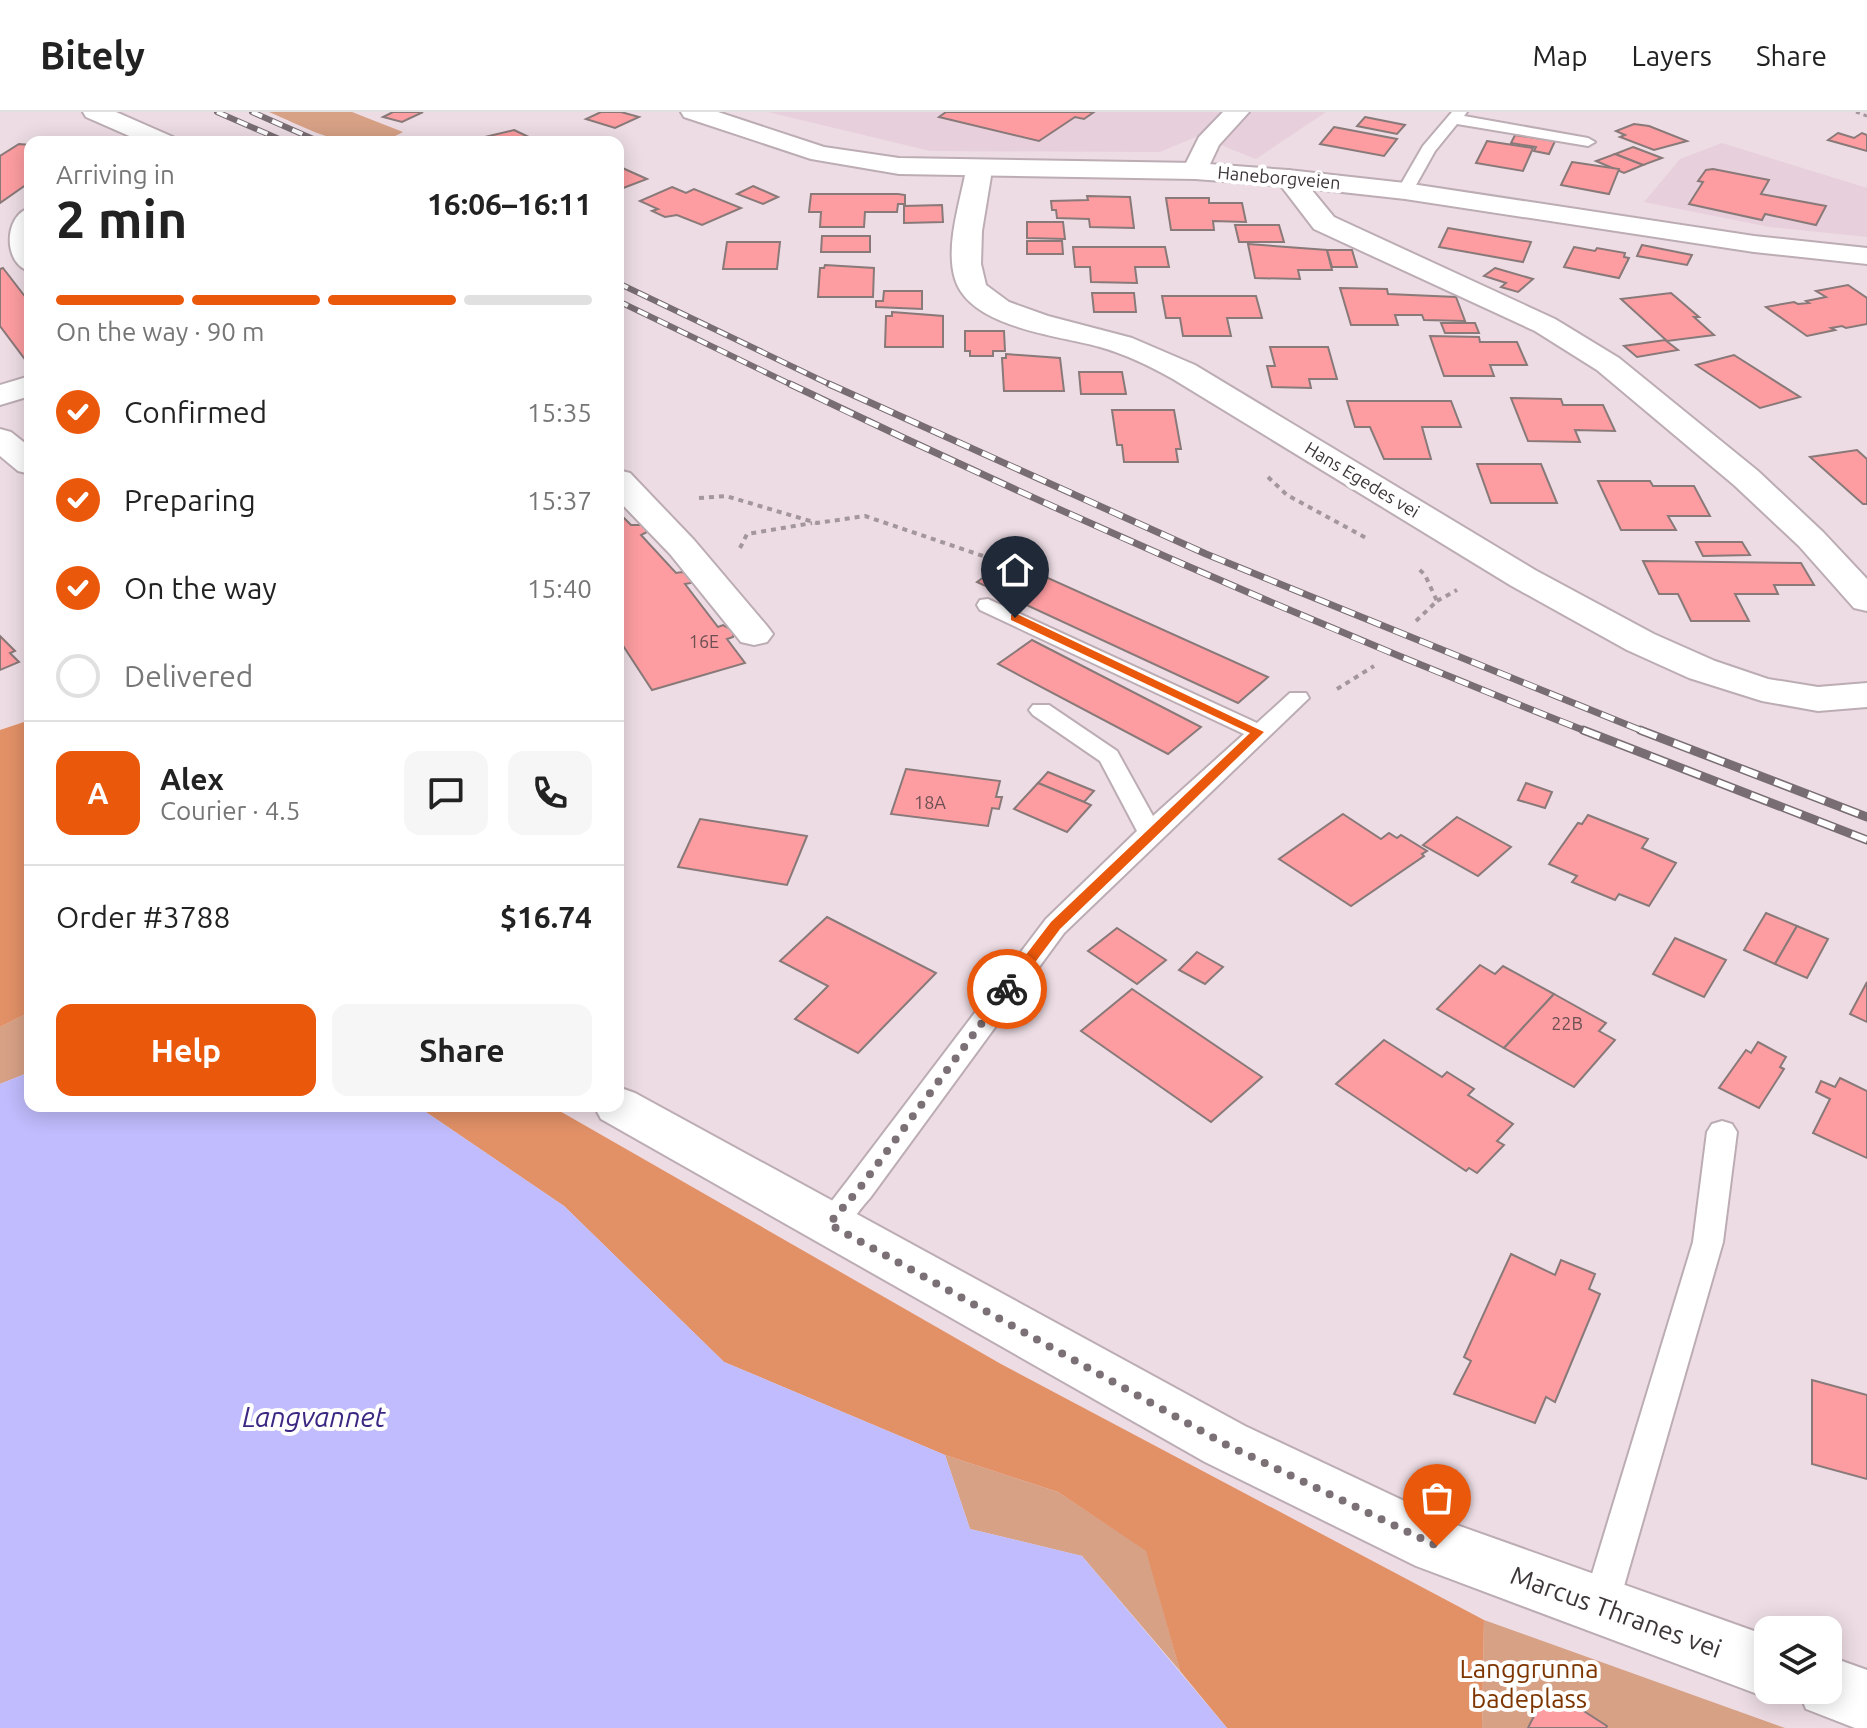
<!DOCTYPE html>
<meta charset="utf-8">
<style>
:root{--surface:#fff;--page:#f6f6f6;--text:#222;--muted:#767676;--line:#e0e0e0;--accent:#ea580c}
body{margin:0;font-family:Ubuntu,sans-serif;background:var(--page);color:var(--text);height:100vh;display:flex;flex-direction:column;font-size:30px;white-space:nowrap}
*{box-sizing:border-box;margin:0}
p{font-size:26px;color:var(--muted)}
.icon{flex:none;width:44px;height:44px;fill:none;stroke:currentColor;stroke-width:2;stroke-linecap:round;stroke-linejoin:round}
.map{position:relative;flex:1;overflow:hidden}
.details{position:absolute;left:24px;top:24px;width:600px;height:976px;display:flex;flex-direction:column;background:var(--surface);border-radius:16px;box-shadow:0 4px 20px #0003}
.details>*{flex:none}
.tools{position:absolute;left:1754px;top:1504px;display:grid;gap:16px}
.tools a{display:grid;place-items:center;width:88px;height:88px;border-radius:16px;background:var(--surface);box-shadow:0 4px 20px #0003;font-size:40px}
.pin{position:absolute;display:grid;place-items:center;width:68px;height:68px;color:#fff;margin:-82px -34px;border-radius:50% 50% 50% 0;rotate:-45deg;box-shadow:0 0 8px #0007}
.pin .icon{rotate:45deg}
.courier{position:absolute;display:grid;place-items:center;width:80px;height:80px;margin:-40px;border:6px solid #ea580c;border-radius:50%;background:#fff;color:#222;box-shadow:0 2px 10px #0007}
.headline em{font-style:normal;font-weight:700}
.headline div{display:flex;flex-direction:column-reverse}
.headline{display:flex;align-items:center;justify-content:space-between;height:136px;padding:0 32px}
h1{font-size:52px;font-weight:700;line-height:60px}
.bar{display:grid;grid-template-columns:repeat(4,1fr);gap:12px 8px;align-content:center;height:96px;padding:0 32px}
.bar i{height:10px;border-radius:6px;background:var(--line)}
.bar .selected{background:var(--accent)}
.bar p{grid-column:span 4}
.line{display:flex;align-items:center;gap:20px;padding:0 32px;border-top:2px solid var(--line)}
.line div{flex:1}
.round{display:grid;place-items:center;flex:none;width:84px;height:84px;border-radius:16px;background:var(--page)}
ol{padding:0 32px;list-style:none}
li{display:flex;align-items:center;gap:24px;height:88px}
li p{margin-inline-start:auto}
li .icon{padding:8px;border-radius:50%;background:var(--accent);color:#fff;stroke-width:4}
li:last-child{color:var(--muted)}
li i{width:44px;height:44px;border:4px solid var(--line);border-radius:50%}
.primary-button{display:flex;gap:16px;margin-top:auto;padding:16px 32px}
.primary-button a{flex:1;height:92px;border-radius:16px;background:var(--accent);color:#fff;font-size:32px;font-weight:700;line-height:92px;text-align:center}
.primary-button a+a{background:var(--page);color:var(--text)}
header{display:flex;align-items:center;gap:48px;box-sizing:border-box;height:112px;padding:0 40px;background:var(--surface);border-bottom:2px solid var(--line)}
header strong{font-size:38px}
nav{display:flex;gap:44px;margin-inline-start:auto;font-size:28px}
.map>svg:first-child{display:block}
.built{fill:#e7cfdb}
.green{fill:#d7a186}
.forest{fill:#e29167}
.water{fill:#c0bcfd}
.building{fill:#fd9da1;stroke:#897979;stroke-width:2}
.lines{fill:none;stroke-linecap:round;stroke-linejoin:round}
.service-casing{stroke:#bcacb3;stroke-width:4}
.minor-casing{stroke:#bcacb3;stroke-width:4}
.tertiary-casing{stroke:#bcacb3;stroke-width:4}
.secondary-casing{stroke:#bcacb3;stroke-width:4}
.path-far1{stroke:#a3969c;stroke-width:3;stroke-dasharray:4 4;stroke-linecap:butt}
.path{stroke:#a3969c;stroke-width:4;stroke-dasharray:5 5;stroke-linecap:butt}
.service{fill:#fff;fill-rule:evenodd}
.minor{fill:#fff;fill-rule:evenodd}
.tertiary{fill:#fff;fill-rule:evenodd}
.secondary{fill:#fff;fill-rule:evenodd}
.rail-far2-casing{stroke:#786d72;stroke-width:6}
.rail-far1-casing{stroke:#786d72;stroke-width:7}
.rail-casing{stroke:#786d72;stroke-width:9}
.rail-far2{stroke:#fff;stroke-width:4;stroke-dasharray:11;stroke-linecap:butt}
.rail-far1{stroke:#fff;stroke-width:5;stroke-dasharray:14;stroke-linecap:butt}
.rail{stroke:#fff;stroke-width:6;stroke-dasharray:18;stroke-linecap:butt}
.route{fill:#ea580c}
.done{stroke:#7b7075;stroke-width:8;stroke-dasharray:0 14.4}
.labels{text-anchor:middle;stroke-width:8;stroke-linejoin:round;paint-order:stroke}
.far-street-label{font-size:18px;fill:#3d3639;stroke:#fff}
.number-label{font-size:18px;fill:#6d5053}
.near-street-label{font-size:26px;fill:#3d3639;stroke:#fff}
.near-park-label{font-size:26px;fill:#7e3500;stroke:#fff}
.near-water-label{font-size:28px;font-style:italic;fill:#3c2782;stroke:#fff}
</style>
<header>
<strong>Bitely</strong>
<nav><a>Map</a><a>Layers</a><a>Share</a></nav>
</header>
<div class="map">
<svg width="1867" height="1616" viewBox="0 0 1867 1616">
<rect width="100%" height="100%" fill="#eddce4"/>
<g class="built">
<polygon points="768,0 1326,0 1256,47 1198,24 1160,40 930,39"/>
<polygon points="1722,31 1867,76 1867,125 1770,115 1644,90 1680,47"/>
</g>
<g class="green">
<path d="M269,0H352L403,20C356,46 314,19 269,0Z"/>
<polygon points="30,900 30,960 0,972 0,915"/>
<polygon points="945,1343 1058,1380 1147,1439 1180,1559 1082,1444 970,1417"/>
<polygon points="1484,1508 1785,1616 1482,1616"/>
</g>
<g class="forest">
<polygon points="30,608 30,900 0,915 0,618"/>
<polygon points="417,994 551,994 1001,1252 1484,1508 1482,1616 1227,1616 1180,1559 1146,1439 1058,1380 945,1343 724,1250 564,1094"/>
</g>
<polygon class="water" points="30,960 30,994 417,994 564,1094 724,1250 945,1343 970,1417 1082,1444 1227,1616 0,1616 0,972"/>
<g class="building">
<polygon points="393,0 423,0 402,10 383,5"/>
<polygon points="601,0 621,0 639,5 615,16 586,7"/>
<polygon points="946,0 1094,0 1084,7 1075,5 1039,29 939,5"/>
<polygon points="1365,5 1405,13 1397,22 1357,14"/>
<polygon points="1634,12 1649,14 1687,29 1654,38 1620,25 1625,23 1616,19"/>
<polygon points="1334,15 1397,27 1384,44 1320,32"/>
<polygon points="514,18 533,27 529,30 468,29"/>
<polygon points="1838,21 1854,26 1862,21 1867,23 1867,39 1828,28"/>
<polygon points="1515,23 1555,29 1549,42 1534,39 1536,35 1511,31"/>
<polygon points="1487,29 1533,36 1523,59 1476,51"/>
<polygon points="19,32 30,33 30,70 0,91 0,44"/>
<polygon points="1633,35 1662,46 1643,53 1615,42"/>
<polygon points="1615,42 1643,53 1624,61 1596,49"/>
<polygon points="1572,50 1619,57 1609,82 1561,73"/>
<polygon points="618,54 647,67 618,78"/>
<polygon points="1713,57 1769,68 1761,82 1826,94 1816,113 1765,102 1762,108 1689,92 1703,70 1698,69 1706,58"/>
<polygon points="753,74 778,85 763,92 737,82"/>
<polygon points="672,75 686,81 694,77 741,96 702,113 677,103 665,105 652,99 658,97 640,89"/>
<polygon points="811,82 898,82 905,83 905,92 898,92 897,100 865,100 864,115 820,115 821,100 809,100"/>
<polygon points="1087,84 1130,85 1134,116 1090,115 1089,107 1057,106 1056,98 1052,98 1051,89 1088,88"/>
<polygon points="1166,86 1209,86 1209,91 1242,91 1246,110 1213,109 1214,118 1171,118"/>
<polygon points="942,93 943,110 904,111 904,94"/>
<polygon points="1027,110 1063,110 1065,127 1027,126"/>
<polygon points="1235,113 1279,113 1284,130 1239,130"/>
<polygon points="1448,116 1531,130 1523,150 1439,135"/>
<polygon points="822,124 870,124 870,140 821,140"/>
<polygon points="1027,129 1062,129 1063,142 1027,142"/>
<polygon points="727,130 780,130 777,157 723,157"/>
<polygon points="1248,132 1327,138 1332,158 1298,158 1300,167 1255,166"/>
<polygon points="1642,133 1692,143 1687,153 1637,144"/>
<polygon points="1073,135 1165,135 1169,155 1135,155 1137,171 1091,170 1090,155 1075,155"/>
<polygon points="1574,135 1595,139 1597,136 1625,141 1624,145 1629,146 1619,166 1564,155"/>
<polygon points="1327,138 1352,138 1357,155 1332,155"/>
<polygon points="825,153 874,156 873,185 818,185 820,156 824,156"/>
<polygon points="3,156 30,191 30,249 27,250 0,214 0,157"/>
<polygon points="1495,156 1533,167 1518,180 1501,175 1506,171 1484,164"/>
<polygon points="1848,173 1867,186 1867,212 1846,216 1842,214 1831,216 1835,218 1807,224 1766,195 1794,190 1798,192 1809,191 1806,189 1826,185 1816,179"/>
<polygon points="1340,176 1387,177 1388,182 1456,185 1465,209 1424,208 1422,203 1395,203 1398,213 1351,213"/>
<polygon points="884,179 922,179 922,197 876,195 876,189 883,189"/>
<polygon points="1092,181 1134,181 1136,200 1094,200"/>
<polygon points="1671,181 1699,205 1694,205 1714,223 1667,229 1621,187"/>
<polygon points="1162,184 1256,184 1262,206 1227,206 1231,224 1183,224 1180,206 1166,206"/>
<polygon points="892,200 943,204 943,235 885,235 886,204 892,204"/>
<polygon points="1441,211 1475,211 1479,221 1445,221"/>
<polygon points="965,219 1004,219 1005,239 993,239 993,244 970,244 970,239 965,239"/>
<polygon points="1430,224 1479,225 1480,230 1517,230 1527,253 1490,253 1494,264 1444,264"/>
<polygon points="1665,228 1678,238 1637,245 1624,234"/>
<polygon points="1270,235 1328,235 1337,267 1309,267 1311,276 1272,275 1267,254 1275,254"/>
<polygon points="1006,242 1060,246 1064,279 1004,279 1002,246 1006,246"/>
<polygon points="1734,243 1800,285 1760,296 1696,253"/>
<polygon points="1079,260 1122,260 1126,282 1081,282"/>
<polygon points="1511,286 1561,287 1563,293 1603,293 1615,319 1575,318 1580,330 1528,329"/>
<polygon points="1347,289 1451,289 1461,315 1422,315 1431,347 1384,347 1370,315 1355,315"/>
<polygon points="1112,298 1174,298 1181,337 1176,337 1178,350 1124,350 1122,333 1117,333"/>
<polygon points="1857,338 1867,347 1867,392 1863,392 1810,345"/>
<polygon points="1477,352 1541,352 1557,391 1491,391"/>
<polygon points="1598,369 1650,369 1653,374 1694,374 1710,404 1668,404 1676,418 1621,418"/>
<polygon points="618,400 631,413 643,413 647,420 641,423 676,461 682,460 692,464 691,471 685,472 718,515 723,513 734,519 733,525 727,527 745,551 652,578 618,526"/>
<polygon points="1696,430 1742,430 1750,443 1703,444"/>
<polygon points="1008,448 1268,565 1238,591 977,470"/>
<polygon points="1643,449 1801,451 1814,473 1774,473 1778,482 1735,482 1749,509 1691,509 1678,482 1659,482"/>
<polygon points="0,524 15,539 10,541 19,550 0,558"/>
<polygon points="1032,528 1201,615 1168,642 998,552"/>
<polygon points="906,657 1000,669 996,685 1002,685 999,697 992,696 988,714 891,702"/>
<polygon points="1048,660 1094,679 1084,690 1038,671"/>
<polygon points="1038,671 1084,690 1091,693 1067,720 1014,697"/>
<polygon points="1526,671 1552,680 1545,696 1518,688"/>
<polygon points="1343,702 1381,727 1389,721 1397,726 1401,723 1427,739 1422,742 1424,744 1351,794 1279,747"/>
<polygon points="1588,703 1648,727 1642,736 1676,751 1649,794 1619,782 1615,788 1572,770 1577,764 1549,752 1578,711 1582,712"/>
<polygon points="1457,705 1511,735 1478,764 1423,733"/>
<polygon points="700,707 807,724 787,773 678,755"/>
<polygon points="1766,801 1797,814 1775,852 1744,838"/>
<polygon points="827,805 936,861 858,941 795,907 828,874 780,849"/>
<polygon points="1797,814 1828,827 1807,866 1775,852"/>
<polygon points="1117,816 1166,848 1137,872 1088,839"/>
<polygon points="1675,826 1726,848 1704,885 1653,862"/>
<polygon points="1197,840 1223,855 1205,872 1179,858"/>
<polygon points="1480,853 1495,862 1503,854 1554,882 1504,936 1437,897"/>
<polygon points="1867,870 1867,910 1850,902"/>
<polygon points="1132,877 1262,965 1211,1010 1081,919"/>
<polygon points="1554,882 1606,911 1599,919 1615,928 1574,975 1504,936"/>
<polygon points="1384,928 1442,965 1447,960 1474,977 1468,983 1513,1012 1497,1029 1504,1033 1477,1061 1469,1056 1466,1059 1336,972"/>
<polygon points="1758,930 1786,945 1780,955 1784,957 1759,996 1719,976 1746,938 1751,941"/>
<polygon points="1840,966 1867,979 1867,1046 1813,1021 1830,987 1816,980 1821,969 1835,975"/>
<polygon points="1511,1142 1555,1163 1561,1148 1595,1162 1589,1177 1600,1182 1555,1290 1546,1285 1535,1311 1454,1282 1471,1249 1464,1245"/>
<polygon points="1812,1268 1867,1283 1867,1367 1812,1352"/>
<polygon points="1548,1576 1607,1614 1606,1616 1528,1616"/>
</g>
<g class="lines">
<defs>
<g id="service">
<polygon points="1452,0 1467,0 1464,4 1588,26 1595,30 1588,34 1457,12 1435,39 1411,82 1399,82 1397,79 1423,34"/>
<path d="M988,487L1257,611L1290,581H1306L1309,586L1064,821L870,1086C855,1102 842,1129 818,1121L814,1112L848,1068L1046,807L1137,719L1100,649L1033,603L1029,598L1033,593H1049L1117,639L1153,704L1244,622L980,498L977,493L980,488Z"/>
<polygon points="1722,1009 1732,1012 1737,1020 1723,1130 1618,1495 1613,1507 1600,1512 1587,1507 1582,1495 1693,1130 1707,1020 1712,1012"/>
</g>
<g id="minor">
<polygon points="83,0 116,0 173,25 177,30 143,30 86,5"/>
<polygon points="1223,0 1249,0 1219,33 1204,65 1186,65 1182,59 1199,25"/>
<path d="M979,50L988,53L992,58L982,119L981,152L986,173L1009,190L1048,204L1132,226L1195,253L1535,458L1654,522L1715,549L1768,567L1818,575L1867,571V595L1818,599L1762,589L1689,566L1627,538L1510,473L1173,267C1150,254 1125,242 1100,235C1058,223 970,216 955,167C945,134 960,91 966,58L970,53Z"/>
<polygon points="1288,58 1297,60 1334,105 1555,207 1619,246 1758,359 1823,420 1867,467 1867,499 1854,496 1799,434 1734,373 1597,258 1535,219 1314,117 1275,66 1279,60"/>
<path d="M30,96V159C3,153 3,103 30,96Z"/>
<polygon points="30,264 30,284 0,293 0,273"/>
<polygon points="618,358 630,361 694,428 767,514 773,522 767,530 754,533 741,530 670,442 618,388"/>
</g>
<polygon id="tertiary" points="681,0 718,0 824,35 899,46 1195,51 1288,58 1405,71 1754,124 1867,136 1867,152 1754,140 1405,87 1288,74 1195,67 899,62 811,47 684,5"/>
<g id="secondary">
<polygon points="0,317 11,320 30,335 30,362 18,359 0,344"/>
<polygon points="618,975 635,981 1245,1314 1451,1411 1768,1524 1768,1578 1787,1578 1768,1586 1416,1454 1205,1350 601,1007 594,994 618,994"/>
<polygon points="1828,1544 1867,1558 1867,1616 1855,1616 1806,1597 1798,1578 1828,1578"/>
</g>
</defs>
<use href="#service" class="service-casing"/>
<use href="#minor" class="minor-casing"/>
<use href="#tertiary" class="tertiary-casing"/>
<use href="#secondary" class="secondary-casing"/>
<polyline class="path-far1" points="1856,0 1867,4"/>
<g class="path">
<polyline points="1268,365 1287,383 1368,427"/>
<polyline points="699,386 726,384 817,411 865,404 983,444"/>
<polyline points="740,436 747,422 812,411"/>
<polyline points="1437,489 1457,478"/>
<polyline points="1416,509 1437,489 1425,463 1418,456"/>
<polyline points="1337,577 1374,554"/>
</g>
<use href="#service" class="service"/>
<use href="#minor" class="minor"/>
<use href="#tertiary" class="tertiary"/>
<use href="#secondary" class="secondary"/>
<defs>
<g id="rail-far2">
<polyline points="217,0 286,30"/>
<polyline points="252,0 320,30"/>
<polyline points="618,171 833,274"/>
<polyline points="618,189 794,274"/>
</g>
<g id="rail-far1">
<path d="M790,272C1052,398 1318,514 1588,620"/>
<polyline points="829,272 1206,442 1645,620"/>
</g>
<g id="rail">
<polyline points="1583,618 1867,728"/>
<polyline points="1640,618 1867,705"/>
</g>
</defs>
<use href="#rail-far2" class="rail-far2-casing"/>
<use href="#rail-far1" class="rail-far1-casing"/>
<use href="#rail" class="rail-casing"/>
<use href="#rail-far2" class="rail-far2"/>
<use href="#rail-far1" class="rail-far1"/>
<use href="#rail" class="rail"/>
</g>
<polygon class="route" points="1011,503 1019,503 1264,620 1060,817 1012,881 1007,882 1000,877 1002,874 1051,810 1250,621 1011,508"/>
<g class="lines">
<polyline class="done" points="1007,877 859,1077 829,1112 1225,1332 1437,1434"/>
</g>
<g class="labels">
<g class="far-street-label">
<text transform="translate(1279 66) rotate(5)" y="6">Haneborgveien</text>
<text transform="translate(1362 368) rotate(31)" y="6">Hans Egedes vei</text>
</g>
<g class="number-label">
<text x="704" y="536">16E</text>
<text x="930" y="697">18A</text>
<text x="1567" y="918">22B</text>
</g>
<g class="near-street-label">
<text transform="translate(1616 1500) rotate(20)" y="9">Marcus Thranes vei</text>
</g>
<g class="near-park-label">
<text x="1529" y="1566">Langgrunna<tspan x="1529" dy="30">badeplass</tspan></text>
</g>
<g class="near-water-label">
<text x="314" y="1315">Langvannet</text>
</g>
</g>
</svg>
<div class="tools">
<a><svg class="icon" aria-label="layers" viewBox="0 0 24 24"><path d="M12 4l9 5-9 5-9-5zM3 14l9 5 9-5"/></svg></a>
</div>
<div class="pin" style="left:1437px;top:1434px;background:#ea580c"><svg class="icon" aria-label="bag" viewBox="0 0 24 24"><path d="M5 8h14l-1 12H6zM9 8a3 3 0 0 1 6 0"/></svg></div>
<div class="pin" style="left:1015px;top:506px;background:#1f2937"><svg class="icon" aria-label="home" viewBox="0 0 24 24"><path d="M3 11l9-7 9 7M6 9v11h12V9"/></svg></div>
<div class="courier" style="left:1007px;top:877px"><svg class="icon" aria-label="bike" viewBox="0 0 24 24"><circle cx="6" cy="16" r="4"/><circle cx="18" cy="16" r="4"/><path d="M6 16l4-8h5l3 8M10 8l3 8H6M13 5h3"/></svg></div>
<section class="details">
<div class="headline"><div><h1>2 min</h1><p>Arriving in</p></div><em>16:06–16:11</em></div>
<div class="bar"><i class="selected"></i><i class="selected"></i><i class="selected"></i><i></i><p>On the way · 90 m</p></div>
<ol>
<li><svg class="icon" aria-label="check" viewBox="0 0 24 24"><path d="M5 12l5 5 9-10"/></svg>Confirmed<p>15:35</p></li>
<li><svg class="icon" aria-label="check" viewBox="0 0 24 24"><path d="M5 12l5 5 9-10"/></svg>Preparing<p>15:37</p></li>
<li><svg class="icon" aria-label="check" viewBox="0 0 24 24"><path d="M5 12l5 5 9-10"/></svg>On the way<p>15:40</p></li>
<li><i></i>Delivered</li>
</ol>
<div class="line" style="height:144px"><b class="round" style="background:var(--accent);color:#fff">A</b><div><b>Alex</b><p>Courier · 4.5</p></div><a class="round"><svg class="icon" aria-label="chat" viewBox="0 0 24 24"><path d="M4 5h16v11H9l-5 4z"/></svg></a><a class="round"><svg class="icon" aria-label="phone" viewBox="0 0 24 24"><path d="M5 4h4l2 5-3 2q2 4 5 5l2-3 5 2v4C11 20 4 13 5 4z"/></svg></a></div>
<div class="line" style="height:104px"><div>Order #3788</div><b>$16.74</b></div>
<div class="primary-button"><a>Help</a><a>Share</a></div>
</section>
</div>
